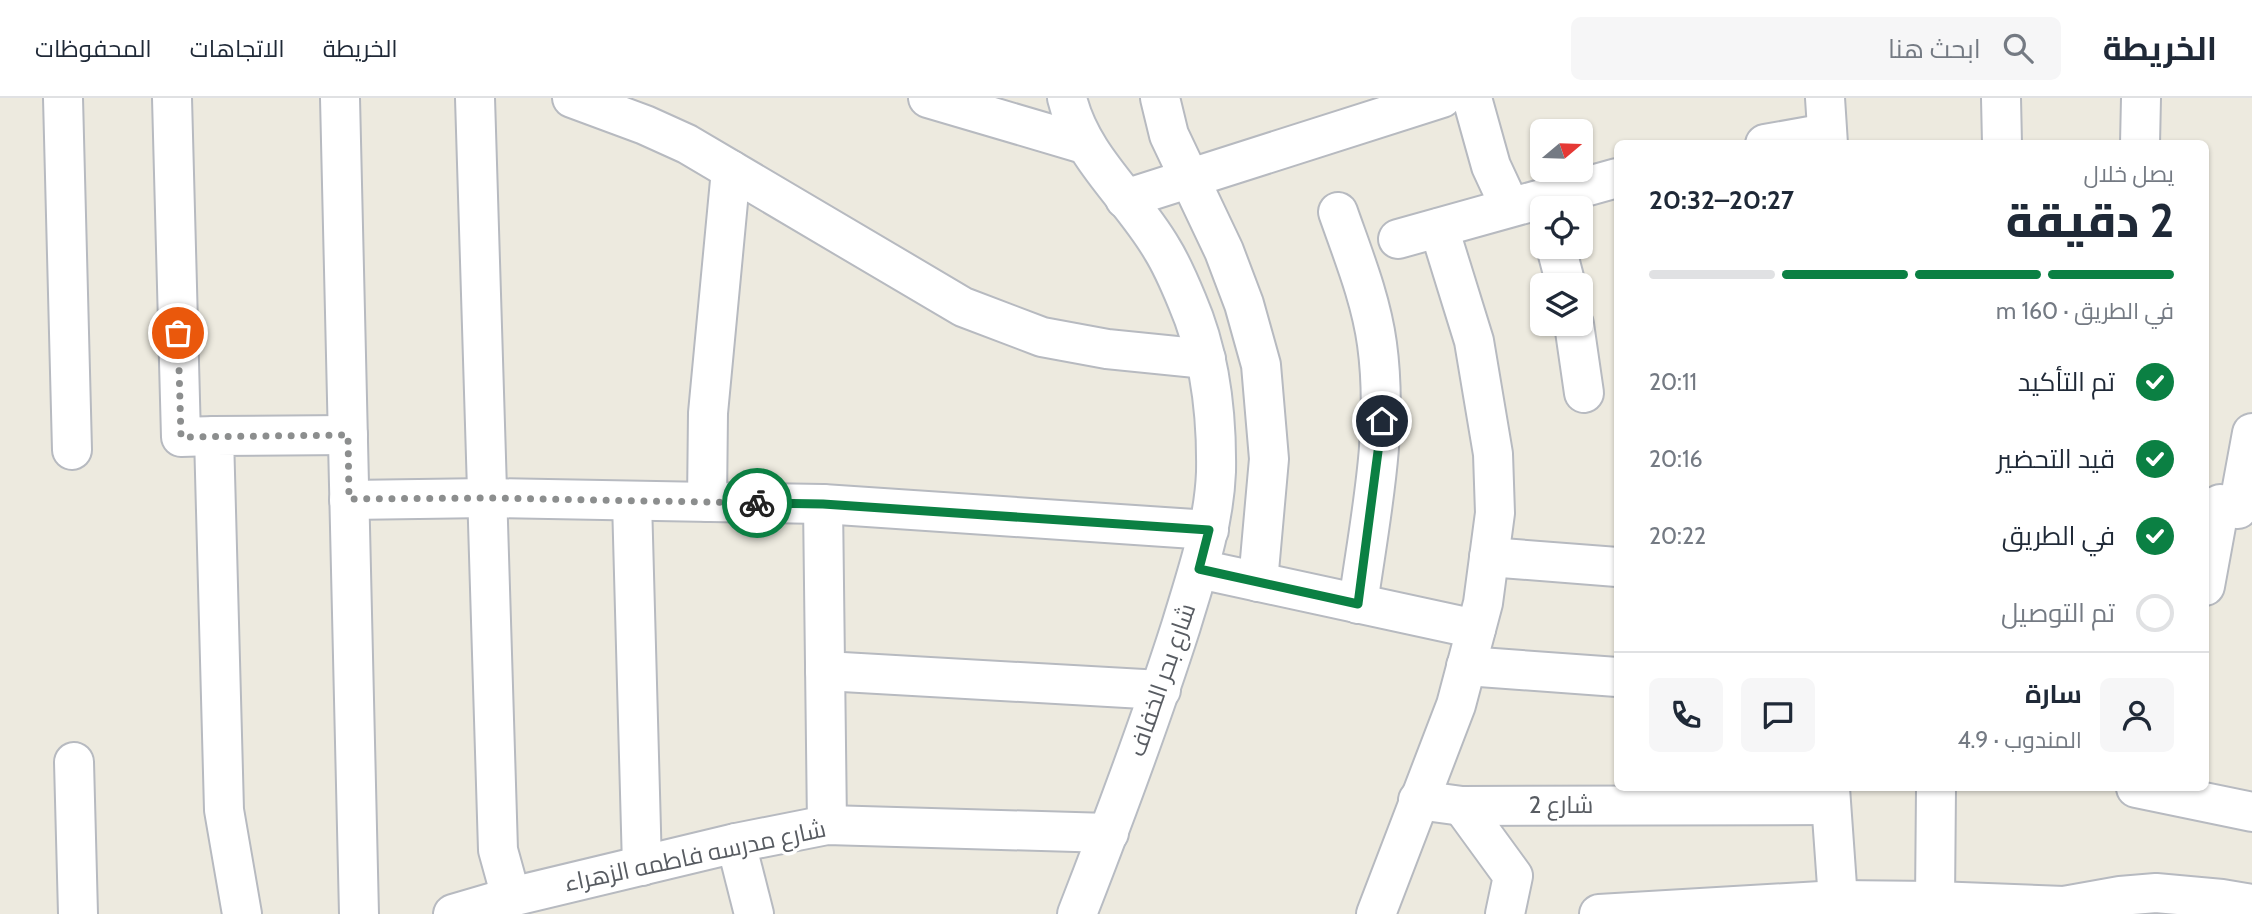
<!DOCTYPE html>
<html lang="ar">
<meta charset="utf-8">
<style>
:root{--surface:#fff;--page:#f6f6f7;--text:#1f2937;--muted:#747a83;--line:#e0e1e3;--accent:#0b8043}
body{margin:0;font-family:Cabin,Cairo,sans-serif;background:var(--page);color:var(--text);direction:rtl;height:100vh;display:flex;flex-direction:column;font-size:26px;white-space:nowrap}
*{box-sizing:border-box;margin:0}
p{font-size:23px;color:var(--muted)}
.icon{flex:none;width:38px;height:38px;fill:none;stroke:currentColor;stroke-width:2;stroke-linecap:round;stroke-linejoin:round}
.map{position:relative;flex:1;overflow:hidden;direction:ltr}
.sheet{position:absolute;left:1614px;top:42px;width:595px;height:651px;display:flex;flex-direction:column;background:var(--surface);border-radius:10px;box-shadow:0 2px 5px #0004;direction:rtl}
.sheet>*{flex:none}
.needle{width:46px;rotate:71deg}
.fabs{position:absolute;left:1530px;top:21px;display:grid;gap:14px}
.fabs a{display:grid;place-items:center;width:63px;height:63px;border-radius:10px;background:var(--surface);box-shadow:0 2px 5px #0004;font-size:35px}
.pin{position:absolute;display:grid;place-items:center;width:60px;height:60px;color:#fff;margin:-30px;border:4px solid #fff;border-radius:50%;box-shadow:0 2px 7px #0007}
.courier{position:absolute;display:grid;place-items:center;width:70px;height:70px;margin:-35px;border:5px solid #0b8043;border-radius:50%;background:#fff;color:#222;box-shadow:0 2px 9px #0007}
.head em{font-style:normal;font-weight:800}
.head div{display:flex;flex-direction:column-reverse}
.head{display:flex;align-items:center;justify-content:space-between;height:119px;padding:0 35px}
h1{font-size:46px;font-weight:800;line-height:52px}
.bar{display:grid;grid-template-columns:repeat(4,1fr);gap:10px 7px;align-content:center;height:84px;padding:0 35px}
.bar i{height:9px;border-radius:5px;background:var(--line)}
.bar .active{background:var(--accent)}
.bar p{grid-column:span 4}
.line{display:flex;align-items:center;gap:18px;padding:0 35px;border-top:2px solid var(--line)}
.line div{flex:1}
.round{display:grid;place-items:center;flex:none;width:74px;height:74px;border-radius:10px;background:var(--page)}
ol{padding:0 35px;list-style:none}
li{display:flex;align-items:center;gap:21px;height:77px}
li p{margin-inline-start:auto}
li .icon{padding:7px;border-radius:50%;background:var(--accent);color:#fff;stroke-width:4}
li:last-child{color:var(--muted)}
li i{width:38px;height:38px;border:4px solid var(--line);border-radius:50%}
header{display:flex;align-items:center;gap:42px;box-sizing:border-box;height:98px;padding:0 35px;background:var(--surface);border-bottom:2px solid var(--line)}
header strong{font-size:33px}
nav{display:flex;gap:38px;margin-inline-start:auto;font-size:24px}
.search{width:490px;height:63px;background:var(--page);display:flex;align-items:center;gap:18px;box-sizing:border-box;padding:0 24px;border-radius:10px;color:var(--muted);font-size:26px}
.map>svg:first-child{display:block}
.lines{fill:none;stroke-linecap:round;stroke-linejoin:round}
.street-casing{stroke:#b7bac0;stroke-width:42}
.secondary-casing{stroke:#b8bcc3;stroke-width:42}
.street{stroke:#fff;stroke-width:38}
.secondary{stroke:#fff;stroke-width:38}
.done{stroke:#8c8e8e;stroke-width:7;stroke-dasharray:0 12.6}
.route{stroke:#0b8043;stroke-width:9}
.labels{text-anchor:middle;stroke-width:7;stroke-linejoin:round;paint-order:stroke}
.street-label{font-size:24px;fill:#585c62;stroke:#fff}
</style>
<header>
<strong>الخريطة</strong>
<div class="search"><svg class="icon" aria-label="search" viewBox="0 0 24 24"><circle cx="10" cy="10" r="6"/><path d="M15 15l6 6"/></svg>ابحث هنا</div>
<nav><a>الخريطة</a><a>الاتجاهات</a><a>المحفوظات</a></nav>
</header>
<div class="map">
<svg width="2252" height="816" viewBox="0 0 2252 816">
<rect width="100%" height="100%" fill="#edeadf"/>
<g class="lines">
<defs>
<g id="street">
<polyline points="63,0 72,352"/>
<polyline points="172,0 181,339 214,338"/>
<polyline points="340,0 359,816"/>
<polyline points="475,0 498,752 511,799"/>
<polyline points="572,0 645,27 687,46 963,209 1042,239 1107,251 1206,261"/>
<polyline points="928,0 1084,46"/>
<polyline points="1160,0 1169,37 1224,153 1244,206 1261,267 1269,361 1258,484"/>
<polyline points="1472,0 1491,68 1510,109"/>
<polyline points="1825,0 1828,46"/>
<polyline points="2001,0 2002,46"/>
<polyline points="1765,46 1827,35"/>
<polyline points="2140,46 2141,0"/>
<polyline points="1125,101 1442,0"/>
<path d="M1338,114C1353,157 1371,201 1377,246C1389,333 1370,420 1358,506"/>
<polyline points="1398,141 1617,80"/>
<polyline points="1556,149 1566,187"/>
<polyline points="1574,226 1584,295"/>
<polyline points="349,402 488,400 823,406 1209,432"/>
<polyline points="632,403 642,768"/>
<polyline points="707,404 708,315 731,72"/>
<polyline points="823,406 827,727"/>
<polyline points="2238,411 2252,335"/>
<polyline points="1489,459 1617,469"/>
<polyline points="1199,471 1476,531"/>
<polyline points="2205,488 2220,406"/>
<polyline points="1466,568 1617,579"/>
<polyline points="825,573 1161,592"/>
<polyline points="74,664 78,816"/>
<polyline points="1830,690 1838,802 1842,816"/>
<polyline points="2136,690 2252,714"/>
<polyline points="1418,702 1462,708 1830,707"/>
<polyline points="1462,708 1513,778 1505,816"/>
<polyline points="736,745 754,816"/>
<polyline points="1935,803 1936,690"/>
<polyline points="242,816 224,712 214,338 348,337"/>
<polyline points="453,816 511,799 736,745 827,727 1109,735"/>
<polyline points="1376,816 1456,607 1483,505 1495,415 1493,356 1474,243 1439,130"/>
<polyline points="1599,816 1838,802 1935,803 2064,808 2120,798 2156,795 2222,801 2252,806"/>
</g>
<path id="secondary" d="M1067,0C1081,60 1132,99 1162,151C1172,167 1180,186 1187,203C1210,256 1217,316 1216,374C1214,427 1196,478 1181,528C1150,625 1114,721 1077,816"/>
</defs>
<use href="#street" class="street-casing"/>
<use href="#secondary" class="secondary-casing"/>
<use href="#street" class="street"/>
<use href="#secondary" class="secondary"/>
</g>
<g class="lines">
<polyline class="done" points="178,235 181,339 348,337 349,401 488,400 757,405"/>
<polyline class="route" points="757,405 823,406 1209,432 1199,471 1358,506 1382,323"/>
</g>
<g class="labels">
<g class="street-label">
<text transform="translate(1162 582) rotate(-71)" y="8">شارع بحر الخفاف</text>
<text x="1561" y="715">شارع 2</text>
<text transform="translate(695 758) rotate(-12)" y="8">شارع مدرسه فاطمه الزهراء</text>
</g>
</g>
</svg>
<div class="fabs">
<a><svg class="needle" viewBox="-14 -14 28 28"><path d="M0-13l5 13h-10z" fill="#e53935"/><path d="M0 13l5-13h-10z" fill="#747a83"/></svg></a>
<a><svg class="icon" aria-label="locate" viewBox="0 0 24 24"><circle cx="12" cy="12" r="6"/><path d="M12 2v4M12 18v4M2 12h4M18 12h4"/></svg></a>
<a><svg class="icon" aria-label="layers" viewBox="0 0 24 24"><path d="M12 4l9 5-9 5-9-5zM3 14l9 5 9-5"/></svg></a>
</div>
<div class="pin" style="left:178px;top:235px;background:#ea580c"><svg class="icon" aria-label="bag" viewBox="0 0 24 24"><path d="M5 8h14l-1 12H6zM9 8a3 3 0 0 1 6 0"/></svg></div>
<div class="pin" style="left:1382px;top:323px;background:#1f2937"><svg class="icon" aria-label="home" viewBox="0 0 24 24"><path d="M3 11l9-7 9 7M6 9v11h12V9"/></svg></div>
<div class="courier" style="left:757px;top:405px"><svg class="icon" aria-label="bike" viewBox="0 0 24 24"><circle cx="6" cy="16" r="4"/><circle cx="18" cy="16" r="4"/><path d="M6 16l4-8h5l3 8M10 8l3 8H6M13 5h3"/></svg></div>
<section class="sheet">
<div class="head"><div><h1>2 دقيقة</h1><p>يصل خلال</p></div><em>20:27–20:32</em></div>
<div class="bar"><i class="active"></i><i class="active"></i><i class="active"></i><i></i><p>في الطريق · 160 m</p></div>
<ol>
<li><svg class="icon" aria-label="check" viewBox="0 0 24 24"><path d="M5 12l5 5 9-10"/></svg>تم التأكيد<p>20:11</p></li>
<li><svg class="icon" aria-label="check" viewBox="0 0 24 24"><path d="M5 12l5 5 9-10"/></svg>قيد التحضير<p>20:16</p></li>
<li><svg class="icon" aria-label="check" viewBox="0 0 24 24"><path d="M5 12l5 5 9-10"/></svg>في الطريق<p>20:22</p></li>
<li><i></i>تم التوصيل</li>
</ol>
<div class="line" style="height:126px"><a class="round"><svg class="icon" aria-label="person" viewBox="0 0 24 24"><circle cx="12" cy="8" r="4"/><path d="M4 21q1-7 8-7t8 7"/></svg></a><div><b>سارة</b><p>المندوب · 4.9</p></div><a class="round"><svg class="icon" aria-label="chat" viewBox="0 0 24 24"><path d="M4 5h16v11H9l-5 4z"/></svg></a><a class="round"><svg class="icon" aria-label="phone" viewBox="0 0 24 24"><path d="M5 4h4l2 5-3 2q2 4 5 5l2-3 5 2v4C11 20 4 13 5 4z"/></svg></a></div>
</section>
</div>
